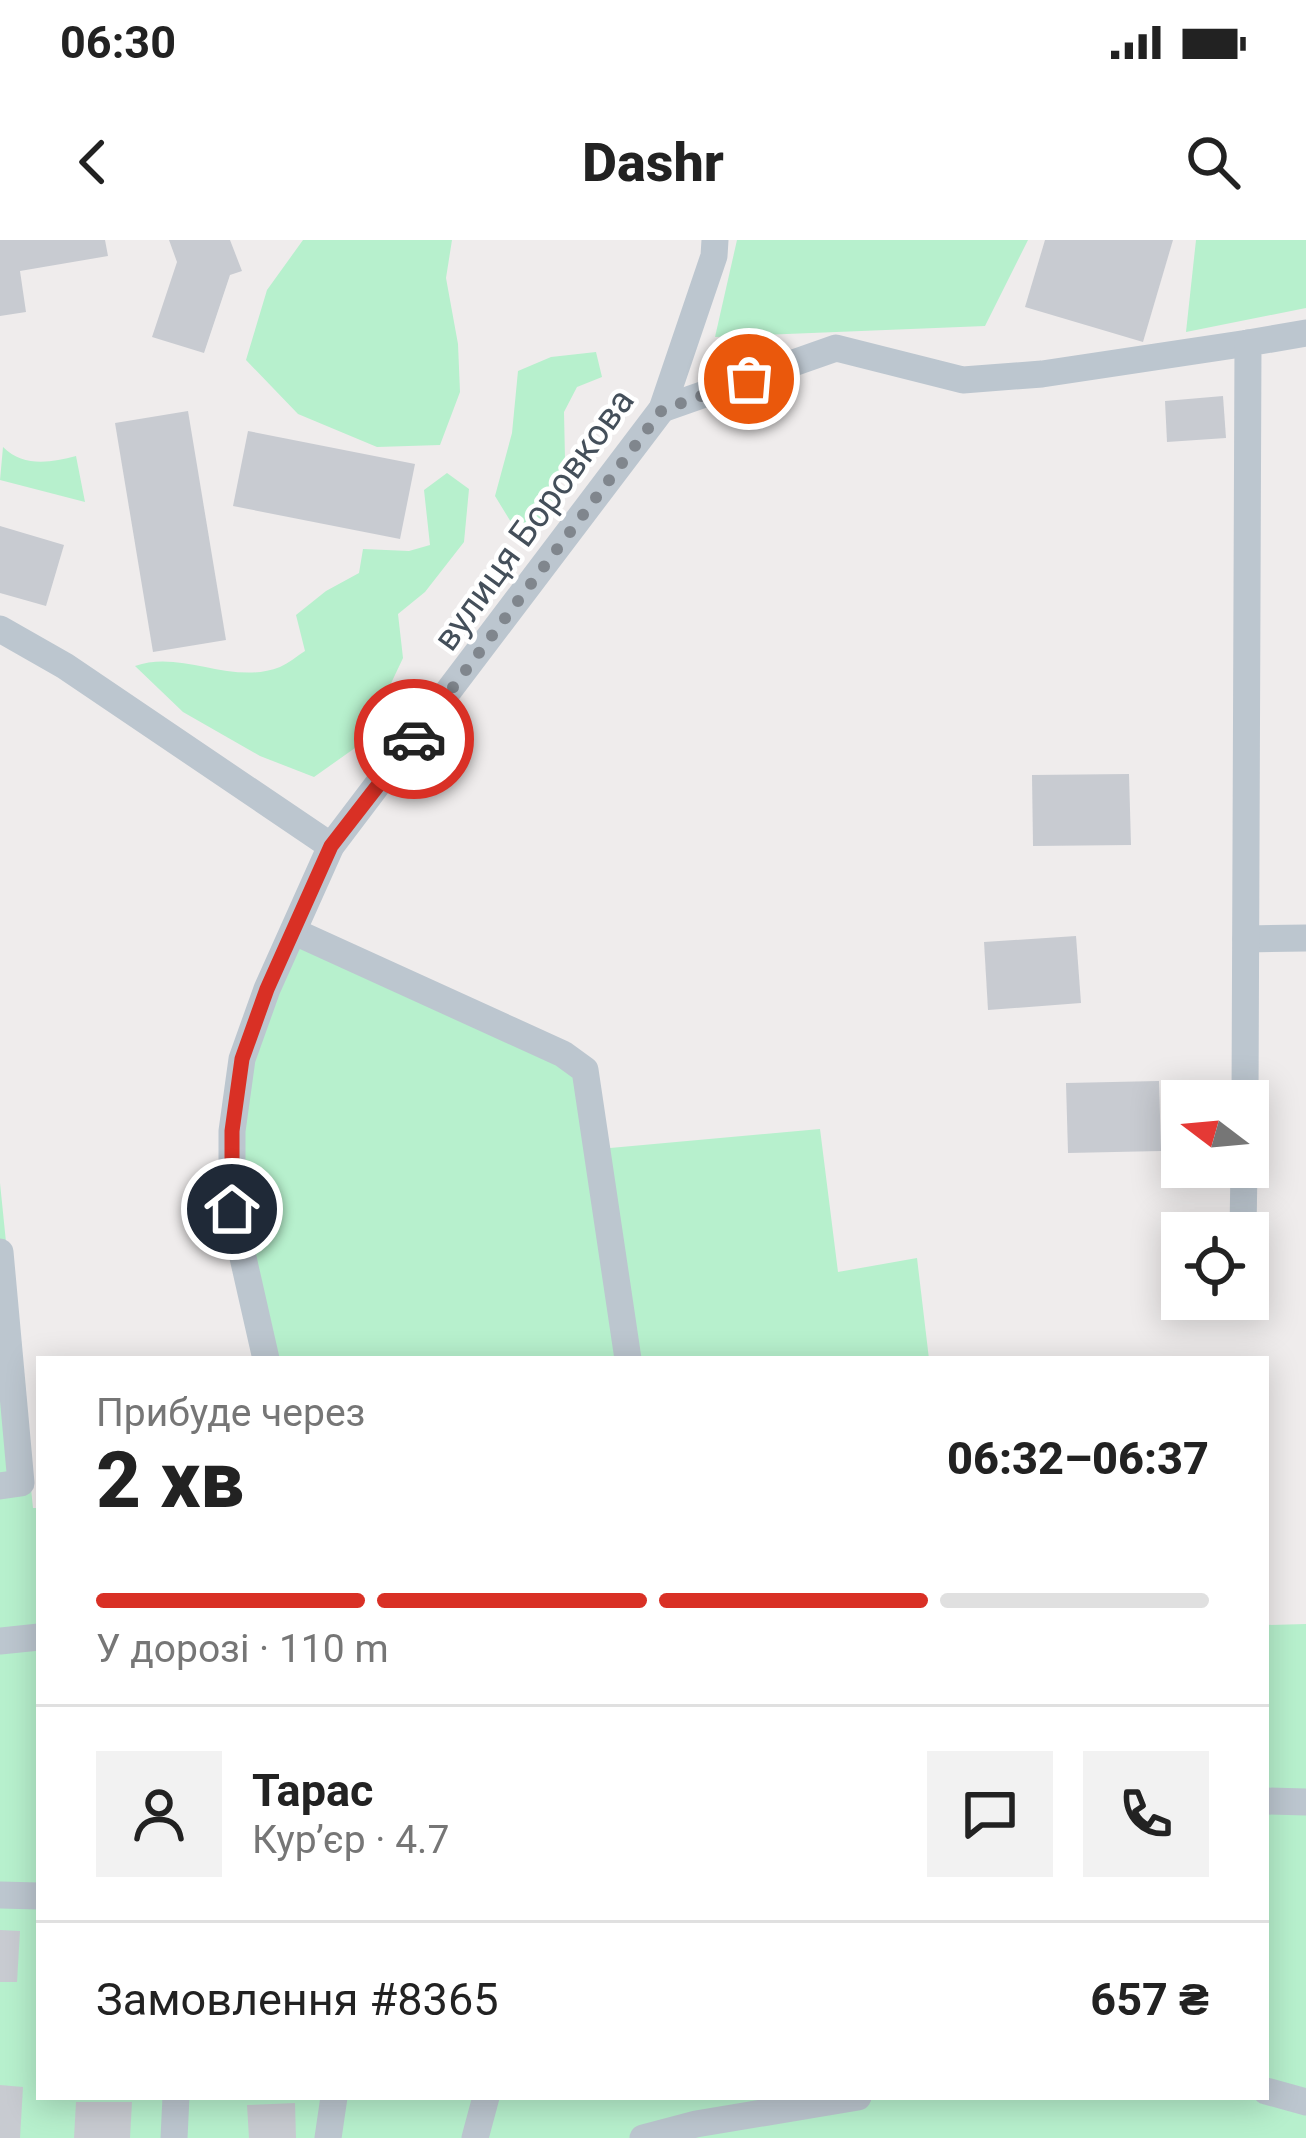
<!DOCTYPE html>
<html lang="uk">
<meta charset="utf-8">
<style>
:root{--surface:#fff;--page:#f2f2f2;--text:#222;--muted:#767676;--line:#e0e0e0;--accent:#d93025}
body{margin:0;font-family:Roboto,sans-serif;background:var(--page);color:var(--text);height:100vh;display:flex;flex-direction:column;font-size:45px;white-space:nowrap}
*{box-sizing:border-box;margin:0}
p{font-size:39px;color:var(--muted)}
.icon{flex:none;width:66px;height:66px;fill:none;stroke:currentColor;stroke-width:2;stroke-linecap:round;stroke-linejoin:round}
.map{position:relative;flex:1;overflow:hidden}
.details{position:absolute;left:36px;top:1116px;width:1233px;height:744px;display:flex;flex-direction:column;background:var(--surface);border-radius:0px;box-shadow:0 6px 30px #0003}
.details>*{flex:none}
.needle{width:78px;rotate:286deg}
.fabs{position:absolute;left:1161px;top:840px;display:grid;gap:24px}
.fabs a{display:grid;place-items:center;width:108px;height:108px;border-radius:0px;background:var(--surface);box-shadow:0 6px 30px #0003;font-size:60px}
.pin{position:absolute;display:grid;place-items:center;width:102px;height:102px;color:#fff;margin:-51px;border:6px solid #fff;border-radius:50%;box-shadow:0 3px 12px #0007}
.courier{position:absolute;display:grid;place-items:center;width:120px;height:120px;margin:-60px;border:9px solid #d93025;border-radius:50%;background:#fff;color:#222;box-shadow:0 3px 15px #0007}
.summary em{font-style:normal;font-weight:800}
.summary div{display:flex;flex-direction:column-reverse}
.summary{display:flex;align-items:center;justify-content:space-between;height:204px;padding:0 60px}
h1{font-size:78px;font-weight:800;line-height:90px}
.bar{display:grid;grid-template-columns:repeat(4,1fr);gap:18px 12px;align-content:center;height:144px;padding:0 60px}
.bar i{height:15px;border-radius:9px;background:var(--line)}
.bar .on{background:var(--accent)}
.bar p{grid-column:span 4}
.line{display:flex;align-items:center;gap:30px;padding:0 60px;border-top:3px solid var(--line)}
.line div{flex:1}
.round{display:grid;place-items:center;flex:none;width:126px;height:126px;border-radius:0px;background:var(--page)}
.status{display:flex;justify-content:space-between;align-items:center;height:84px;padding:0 60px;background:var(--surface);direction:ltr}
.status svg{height:33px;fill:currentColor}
header{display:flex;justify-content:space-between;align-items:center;height:156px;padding:0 60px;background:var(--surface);font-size:54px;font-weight:800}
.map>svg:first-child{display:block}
.green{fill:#b7f0cd}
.building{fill:#c8cbd1}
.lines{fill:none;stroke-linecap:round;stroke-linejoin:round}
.minor{stroke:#bcc6cf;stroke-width:27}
.done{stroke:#80868d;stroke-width:12;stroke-dasharray:0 21.6}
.route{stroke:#d93025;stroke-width:15}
.labels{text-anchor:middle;stroke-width:9;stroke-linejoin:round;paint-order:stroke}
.street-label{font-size:36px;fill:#444f5a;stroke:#fff}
</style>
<div class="status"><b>06:30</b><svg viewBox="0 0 49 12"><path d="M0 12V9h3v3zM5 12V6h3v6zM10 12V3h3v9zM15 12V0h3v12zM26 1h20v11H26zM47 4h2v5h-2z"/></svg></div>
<header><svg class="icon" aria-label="back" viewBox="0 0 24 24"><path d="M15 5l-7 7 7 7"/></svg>Dashr<svg class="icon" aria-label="search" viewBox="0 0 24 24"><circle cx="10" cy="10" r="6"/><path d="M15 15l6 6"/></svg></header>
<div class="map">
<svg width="1306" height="1898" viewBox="0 0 1306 1898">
<rect width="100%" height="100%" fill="#efecec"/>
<g class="green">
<polygon points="303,0 452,0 446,38 458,104 460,152 440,205 377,207 298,174 246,120 267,50"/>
<polygon points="737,0 1028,0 985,86 715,97"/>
<polygon points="1196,0 1306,0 1306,68 1186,92"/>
<polygon points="596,112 602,137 577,147 564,172 565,219 552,270 531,287 517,292 495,256 512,193 518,131 551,117"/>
<path d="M3,207C23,227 50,223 76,216L85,262L0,240Z"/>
<path d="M447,233L469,249L464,302L425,352L398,374L403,418L377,473L355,508L314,537L260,516L183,472L135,426C181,409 232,446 280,427C289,423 297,416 305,411L296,375L326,351L359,333L363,309L409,311L430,305L424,250Z"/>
<polygon points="295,692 585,830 599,909 820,889 838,1032 917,1018 929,1119 266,1119 232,891"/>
<polygon points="0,943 33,1268 39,1268 39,1857 1266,1857 1266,1385 1306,1384 1306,1898 0,1898"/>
</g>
<g class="building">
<polygon points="0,0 105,0 108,16 20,31 26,72 0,76"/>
<polygon points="169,0 230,0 242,31 230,35 204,113 152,97 177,22"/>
<polygon points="1045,0 1173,0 1143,102 1025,67"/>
<polygon points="1223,156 1226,198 1167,202 1165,161"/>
<polygon points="188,171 226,400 153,412 115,183"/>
<polygon points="248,191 415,224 400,299 233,266"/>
<polygon points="0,286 64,305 46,366 0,353"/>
<polygon points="1129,534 1131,605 1033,606 1032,535"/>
<polygon points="1076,696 1081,763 988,770 984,702"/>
<polygon points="1159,841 1161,911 1068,913 1066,843"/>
<polygon points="0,1690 20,1691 17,1742 0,1742"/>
<polygon points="0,1845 23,1847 20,1898 0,1898"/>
<polygon points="76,1862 132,1862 130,1898 74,1898"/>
<polygon points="295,1863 296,1898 249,1898 247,1865"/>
</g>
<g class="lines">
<g class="minor">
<polyline points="662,169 836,108 963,140 1042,134 1248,103"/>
<polyline points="0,389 65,426 331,606"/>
<polyline points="295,692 563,814 585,830 628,1119"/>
<polyline points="1246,699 1306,698"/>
<polyline points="1245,861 1248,103 1306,93"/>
<polyline points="1243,991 1244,927"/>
<polyline points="0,1012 21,1243 0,1246"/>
<polyline points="266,1119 232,969 232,891 242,819 267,749 331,606 662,169 714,16 715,0"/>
<polyline points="0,1401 39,1397"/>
<polyline points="1266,1561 1306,1562"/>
<polyline points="0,1655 39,1656"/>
<polyline points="1266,1851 1306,1862"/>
<polyline points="174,1898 176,1857"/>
<polyline points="328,1898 334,1857"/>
<polyline points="475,1898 486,1857"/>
<polyline points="643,1898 696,1884 858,1857"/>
</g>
</g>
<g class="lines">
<polyline class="done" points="414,499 662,170 749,139"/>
<polyline class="route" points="232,969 232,891 242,819 267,749 331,606 414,499"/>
</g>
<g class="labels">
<g class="street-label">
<text transform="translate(533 279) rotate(-54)" y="13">вулиця Боровкова</text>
</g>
</g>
</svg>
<div class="fabs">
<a><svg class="needle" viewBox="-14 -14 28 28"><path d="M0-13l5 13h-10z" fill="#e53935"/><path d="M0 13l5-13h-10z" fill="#767676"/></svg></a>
<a><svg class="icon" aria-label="locate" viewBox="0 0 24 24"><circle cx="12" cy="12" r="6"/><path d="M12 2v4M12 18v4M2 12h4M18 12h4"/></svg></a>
</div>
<div class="pin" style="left:749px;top:139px;background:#ea580c"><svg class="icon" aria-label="bag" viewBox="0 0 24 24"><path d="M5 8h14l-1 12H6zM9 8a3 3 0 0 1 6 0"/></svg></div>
<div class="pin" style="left:232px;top:969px;background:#1f2937"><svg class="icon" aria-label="home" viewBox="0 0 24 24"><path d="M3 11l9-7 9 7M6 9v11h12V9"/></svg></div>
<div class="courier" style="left:414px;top:499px"><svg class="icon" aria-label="car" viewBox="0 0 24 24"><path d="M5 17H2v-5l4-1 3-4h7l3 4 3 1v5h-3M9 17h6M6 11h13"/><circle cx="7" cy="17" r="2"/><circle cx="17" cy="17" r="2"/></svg></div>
<section class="details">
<div class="summary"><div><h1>2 хв</h1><p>Прибуде через</p></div><em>06:32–06:37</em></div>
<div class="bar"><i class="on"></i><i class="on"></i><i class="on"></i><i></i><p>У дорозі · 110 m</p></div>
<div class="line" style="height:216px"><a class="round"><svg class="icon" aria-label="person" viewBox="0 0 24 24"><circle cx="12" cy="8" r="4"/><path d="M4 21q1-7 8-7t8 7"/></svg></a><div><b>Тарас</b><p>Кур’єр · 4.7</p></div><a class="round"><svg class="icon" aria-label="chat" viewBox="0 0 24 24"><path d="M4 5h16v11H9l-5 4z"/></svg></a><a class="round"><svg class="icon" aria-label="phone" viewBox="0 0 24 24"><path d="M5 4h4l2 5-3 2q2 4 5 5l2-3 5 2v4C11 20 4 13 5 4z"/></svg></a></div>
<div class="line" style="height:156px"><div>Замовлення #8365</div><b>657 ₴</b></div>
</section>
</div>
